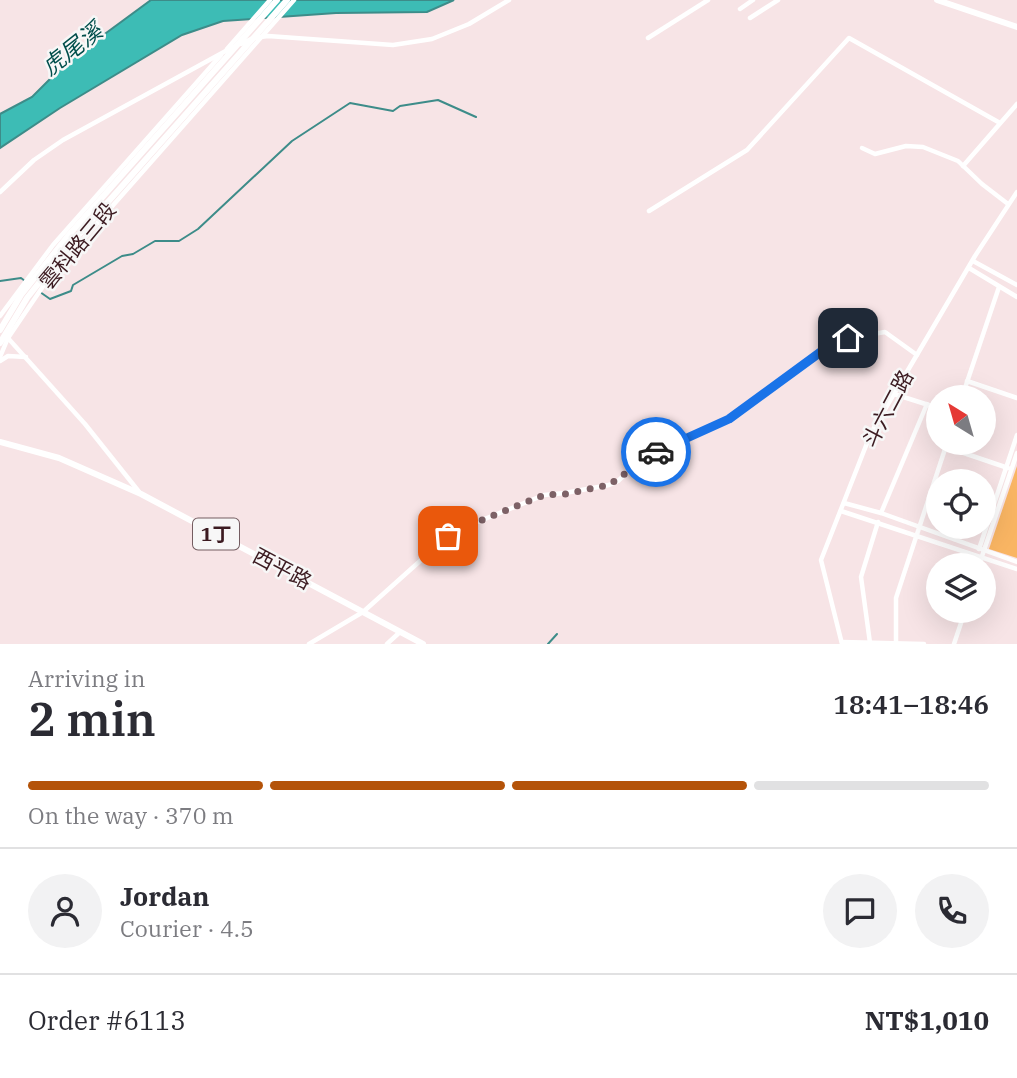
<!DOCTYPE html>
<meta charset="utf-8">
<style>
:root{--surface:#fff;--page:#f2f2f3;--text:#2b2b33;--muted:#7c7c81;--line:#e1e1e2;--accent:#b45309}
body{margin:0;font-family:"IBM Plex Serif","Noto Sans TC",serif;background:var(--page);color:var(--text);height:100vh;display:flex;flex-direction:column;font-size:26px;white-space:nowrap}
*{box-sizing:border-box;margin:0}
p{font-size:23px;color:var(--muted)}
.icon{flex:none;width:38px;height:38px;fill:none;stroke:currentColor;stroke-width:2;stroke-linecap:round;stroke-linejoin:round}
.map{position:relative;height:644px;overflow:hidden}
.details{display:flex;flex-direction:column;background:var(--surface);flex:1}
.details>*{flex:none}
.needle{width:46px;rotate:323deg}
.buttons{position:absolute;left:926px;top:385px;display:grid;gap:14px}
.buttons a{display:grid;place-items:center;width:70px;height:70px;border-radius:50%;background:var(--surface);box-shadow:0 7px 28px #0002;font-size:35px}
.pin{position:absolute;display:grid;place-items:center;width:60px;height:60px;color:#fff;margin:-30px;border-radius:14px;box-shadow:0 4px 10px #0006}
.courier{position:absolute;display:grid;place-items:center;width:70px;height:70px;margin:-35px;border:5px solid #1a73e8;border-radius:50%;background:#fff;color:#222;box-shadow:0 2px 9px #0007}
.head em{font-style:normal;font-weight:600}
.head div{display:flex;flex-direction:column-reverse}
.head{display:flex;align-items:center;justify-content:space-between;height:119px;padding:0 28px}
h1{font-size:46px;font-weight:600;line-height:52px}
.bar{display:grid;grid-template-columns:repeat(4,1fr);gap:10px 7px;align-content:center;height:84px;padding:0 28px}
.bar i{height:9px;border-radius:5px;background:var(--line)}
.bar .active{background:var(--accent)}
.bar p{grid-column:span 4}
.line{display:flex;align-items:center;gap:18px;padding:0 28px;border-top:2px solid var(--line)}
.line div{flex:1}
.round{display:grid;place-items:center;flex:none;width:74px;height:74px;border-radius:37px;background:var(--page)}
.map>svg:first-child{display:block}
.green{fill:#f9b563}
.water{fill:#3dbcb5;stroke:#3d8c89;stroke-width:2}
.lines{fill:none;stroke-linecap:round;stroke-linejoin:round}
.stream{stroke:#3d8c89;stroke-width:2}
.minor{stroke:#fff;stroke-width:4.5}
.major{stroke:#fff;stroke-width:6}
.done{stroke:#7d6166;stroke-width:7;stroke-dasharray:0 12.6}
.route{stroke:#1a73e8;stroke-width:9}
.labels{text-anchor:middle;stroke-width:5;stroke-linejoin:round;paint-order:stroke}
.shield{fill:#f7f7f7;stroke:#745d61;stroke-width:2}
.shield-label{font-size:19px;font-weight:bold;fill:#3c1b21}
.street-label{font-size:21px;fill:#3c1b21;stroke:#f7f7f7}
.water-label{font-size:23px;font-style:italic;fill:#004e4b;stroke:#f7f7f7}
</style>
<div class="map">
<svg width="1017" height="644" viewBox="0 0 1017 644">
<rect width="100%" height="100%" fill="#f7e4e6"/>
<polygon class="green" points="1017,466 1017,558 989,549"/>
<polygon class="water" points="151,0 454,0 427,12 336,13 223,21 182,35 60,108 0,148 0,114 32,97 68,61"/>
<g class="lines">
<g class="stream">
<polyline points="0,281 21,278 25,281"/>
<polyline points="40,292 50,299 71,291 73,285 122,256 133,254 155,241 179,241 198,229 292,141 350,103 393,111 400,106 438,100 476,117"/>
<polyline points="548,644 557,634"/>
</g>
<g class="minor">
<polyline points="740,9 753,0"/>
<polyline points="750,18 778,0"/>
<polyline points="648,38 708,0"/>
<polyline points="241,44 253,38 268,36 393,45 432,39 469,24 509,0"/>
<polyline points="227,49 270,0"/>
<polyline points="862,148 875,154 906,146 923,147 958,161 982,184 1008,204"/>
<polyline points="963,166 1017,104"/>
<polyline points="0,192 34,160 63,140 233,47"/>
<polyline points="649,211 747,150 849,38 1000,123"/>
<polyline points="973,261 1017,285"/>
<polyline points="969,268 1017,297"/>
<polyline points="0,316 53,245 221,55"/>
<polyline points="7,337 85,424 140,493"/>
<polyline points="0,357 8,338 48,279 294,0"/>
<polyline points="0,361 8,356 26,357"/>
<polyline points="967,381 1017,398"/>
<polyline points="894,394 938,408"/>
<polyline points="962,397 999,287"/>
<polyline points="946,447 1008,468"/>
<polyline points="844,503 881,513 1017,562"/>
<polyline points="841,511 1017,569"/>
<polyline points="881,513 927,404"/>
<polyline points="979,549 1017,435"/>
<polyline points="979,565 1017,453"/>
<polyline points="842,642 924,644"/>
<polyline points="870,643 861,577 878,522"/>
<polyline points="896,643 896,598 947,443"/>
<polyline points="309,644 363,612 448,536 460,529 544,495 565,493 609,485 618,481 635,465 663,447 729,419 837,340 885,332 917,355"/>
<polyline points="387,644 400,632"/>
<polyline points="842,644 821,560 871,433 975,256 1017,192"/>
<polyline points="954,644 965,611"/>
</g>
<g class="major">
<polyline points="937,0 1017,27"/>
<polyline points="0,330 21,295 67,237 277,0"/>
<polyline points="0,343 27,298 61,255 287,0"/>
<polyline points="0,442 59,458 141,494 423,644"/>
</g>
</g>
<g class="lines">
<polyline class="done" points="448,536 460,529 544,495 565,494 609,485 656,452"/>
<polyline class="route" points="656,452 729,419 837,340 848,338"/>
</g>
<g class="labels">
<rect class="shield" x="193" y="518.5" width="46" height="31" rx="5"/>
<g class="shield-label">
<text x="216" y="541">1丁</text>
</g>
<g class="street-label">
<text transform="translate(78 246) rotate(-50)" y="7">雲科路三段</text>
<text transform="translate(888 409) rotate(-62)" y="7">斗六二路</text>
<text transform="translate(282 569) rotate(28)" y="7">西平路</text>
</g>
<g class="water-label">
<text transform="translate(72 49) rotate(-38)" y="8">虎尾溪</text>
</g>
</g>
</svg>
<div class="buttons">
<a><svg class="needle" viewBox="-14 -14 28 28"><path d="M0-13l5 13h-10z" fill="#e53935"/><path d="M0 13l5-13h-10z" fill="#7c7c81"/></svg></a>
<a><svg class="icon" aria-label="locate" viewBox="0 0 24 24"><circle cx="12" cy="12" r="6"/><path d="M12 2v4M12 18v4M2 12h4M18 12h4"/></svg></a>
<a><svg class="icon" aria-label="layers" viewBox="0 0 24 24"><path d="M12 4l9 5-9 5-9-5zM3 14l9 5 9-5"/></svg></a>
</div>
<div class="pin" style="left:448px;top:536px;background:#ea580c"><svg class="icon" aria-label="bag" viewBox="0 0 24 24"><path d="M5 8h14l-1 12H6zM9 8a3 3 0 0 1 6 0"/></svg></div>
<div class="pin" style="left:848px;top:338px;background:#1f2937"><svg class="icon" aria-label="home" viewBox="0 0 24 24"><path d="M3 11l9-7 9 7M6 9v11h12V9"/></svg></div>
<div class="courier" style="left:656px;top:452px"><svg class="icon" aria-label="car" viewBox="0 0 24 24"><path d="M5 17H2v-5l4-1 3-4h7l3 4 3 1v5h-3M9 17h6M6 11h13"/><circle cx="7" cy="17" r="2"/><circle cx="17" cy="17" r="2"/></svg></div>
</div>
<section class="details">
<div class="head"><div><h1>2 min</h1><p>Arriving in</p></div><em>18:41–18:46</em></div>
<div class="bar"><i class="active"></i><i class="active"></i><i class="active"></i><i></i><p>On the way · 370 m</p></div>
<div class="line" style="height:126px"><a class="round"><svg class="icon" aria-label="person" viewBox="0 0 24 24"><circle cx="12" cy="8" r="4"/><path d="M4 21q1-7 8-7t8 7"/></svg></a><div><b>Jordan</b><p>Courier · 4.5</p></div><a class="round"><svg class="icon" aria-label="chat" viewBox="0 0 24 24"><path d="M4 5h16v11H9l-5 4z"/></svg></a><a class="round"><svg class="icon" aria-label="phone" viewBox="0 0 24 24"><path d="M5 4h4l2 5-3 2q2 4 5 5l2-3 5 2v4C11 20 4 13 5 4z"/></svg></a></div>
<div class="line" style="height:91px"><div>Order #6113</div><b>NT$1,010</b></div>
</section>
